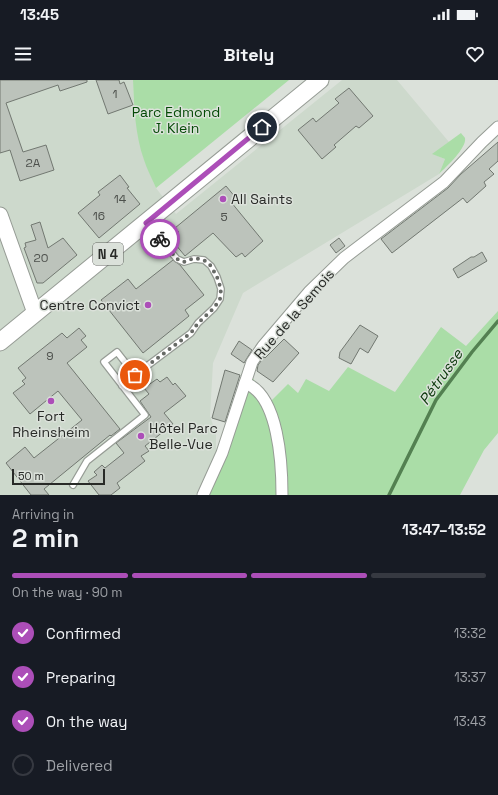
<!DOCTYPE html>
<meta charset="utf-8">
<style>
:root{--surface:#171b24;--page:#242831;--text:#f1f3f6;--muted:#9ea1a6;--line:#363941;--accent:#ac4eb8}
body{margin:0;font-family:"Space Grotesk",sans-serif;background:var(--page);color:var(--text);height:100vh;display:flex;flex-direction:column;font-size:15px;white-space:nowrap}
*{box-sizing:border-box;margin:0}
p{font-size:13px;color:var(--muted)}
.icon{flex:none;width:22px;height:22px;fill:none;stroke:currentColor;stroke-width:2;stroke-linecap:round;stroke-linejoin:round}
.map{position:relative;height:415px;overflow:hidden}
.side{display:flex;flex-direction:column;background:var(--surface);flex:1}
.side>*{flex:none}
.scale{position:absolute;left:12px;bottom:10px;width:93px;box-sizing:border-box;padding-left:4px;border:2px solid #282a27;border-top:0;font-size:11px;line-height:14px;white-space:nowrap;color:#282a27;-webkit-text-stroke:3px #dbe1da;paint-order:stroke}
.pin{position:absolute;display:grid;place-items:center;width:34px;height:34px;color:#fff;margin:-17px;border:2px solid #fff;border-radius:50%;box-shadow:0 1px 4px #0007}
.courier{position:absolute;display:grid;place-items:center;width:40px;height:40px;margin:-20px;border:3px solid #ac4eb8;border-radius:50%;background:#fff;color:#222;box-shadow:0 1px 5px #0007}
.head em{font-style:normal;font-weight:800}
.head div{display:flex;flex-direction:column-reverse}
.head{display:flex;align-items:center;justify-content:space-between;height:68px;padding:0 12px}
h1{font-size:26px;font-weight:800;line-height:30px}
.bar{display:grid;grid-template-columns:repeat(4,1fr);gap:6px 4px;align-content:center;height:48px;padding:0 12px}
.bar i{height:5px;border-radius:3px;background:var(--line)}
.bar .selected{background:var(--accent)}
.bar p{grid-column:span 4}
ol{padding:0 12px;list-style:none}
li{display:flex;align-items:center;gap:12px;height:44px}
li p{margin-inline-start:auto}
li .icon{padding:4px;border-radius:50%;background:var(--accent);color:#fff;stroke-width:4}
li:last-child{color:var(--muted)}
li i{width:22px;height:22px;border:2px solid var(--line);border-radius:50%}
.status{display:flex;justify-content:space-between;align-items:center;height:28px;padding:0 20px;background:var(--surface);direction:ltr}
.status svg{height:11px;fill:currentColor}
header{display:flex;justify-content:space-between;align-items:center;height:52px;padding:0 12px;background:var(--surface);font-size:18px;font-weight:800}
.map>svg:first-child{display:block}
.built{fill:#cdd9cc}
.green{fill:#aadda7}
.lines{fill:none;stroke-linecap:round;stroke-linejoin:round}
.stream{stroke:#538051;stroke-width:3.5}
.building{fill:#bcc3bb;stroke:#727871}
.service-casing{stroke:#969c95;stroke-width:8}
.minor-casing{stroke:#969c95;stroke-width:13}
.secondary-casing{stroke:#969c95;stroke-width:17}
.primary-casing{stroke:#969c95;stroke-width:19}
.service{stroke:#fff;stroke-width:5.5}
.minor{stroke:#fff;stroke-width:11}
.secondary{stroke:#fff;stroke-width:15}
.primary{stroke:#fff;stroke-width:17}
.done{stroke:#676a66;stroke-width:4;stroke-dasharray:0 7.2}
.route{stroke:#ac4eb8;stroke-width:5}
.poi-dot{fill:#ac4eb8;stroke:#dbe1da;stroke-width:1.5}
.labels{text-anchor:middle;stroke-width:3;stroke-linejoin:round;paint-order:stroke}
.number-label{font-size:12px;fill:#4d504c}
.shield{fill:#dbe1da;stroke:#5e615d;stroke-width:1}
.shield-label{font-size:13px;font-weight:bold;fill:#282a27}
.park-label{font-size:14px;fill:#044a06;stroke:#dbe1da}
.poi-label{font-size:14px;fill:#282a27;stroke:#dbe1da;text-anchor:start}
.street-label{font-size:14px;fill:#282a27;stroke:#dbe1da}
.water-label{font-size:15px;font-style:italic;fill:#0a370a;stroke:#dbe1da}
</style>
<div class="status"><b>13:45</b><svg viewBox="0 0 49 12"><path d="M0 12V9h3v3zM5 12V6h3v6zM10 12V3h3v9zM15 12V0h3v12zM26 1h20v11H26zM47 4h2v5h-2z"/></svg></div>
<header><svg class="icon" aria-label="menu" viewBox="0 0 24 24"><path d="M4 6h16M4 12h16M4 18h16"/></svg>Bitely<svg class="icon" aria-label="heart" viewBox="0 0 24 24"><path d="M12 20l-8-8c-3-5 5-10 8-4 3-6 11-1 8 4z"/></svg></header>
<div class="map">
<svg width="498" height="415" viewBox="0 0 498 415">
<rect width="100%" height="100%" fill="#dbe1da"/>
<polygon class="built" points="0,0 133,0 134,29 144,79 156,108 176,134 342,0 397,0 449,62 433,74 445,79 439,94 243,213 213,283 210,336 216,354 216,372 196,415 0,415"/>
<g class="green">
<path d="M133,0H289L156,108C152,99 147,89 144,80C135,55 134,26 133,0Z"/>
<path d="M461,53C462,55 464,56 465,58C467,68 446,87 439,94L445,79L432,74Z"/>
<polygon points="498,231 498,353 484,370 460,415 209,415 228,374 252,297 270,322 288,304 298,313 306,299 329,311 348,287 395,312 441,247 466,266"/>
</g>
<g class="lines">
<polyline class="stream" points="389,415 436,320 472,272 498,241"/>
</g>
<g class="building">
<polygon points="0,0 87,0 87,2 60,11 58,5 6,23 23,72 46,65 54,90 20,101 10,70 0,73"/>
<polygon points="96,0 119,0 120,4 124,2 133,25 108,34"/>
<polygon points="349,8 373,36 359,48 356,46 334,65 336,67 322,79 298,50 313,38 316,42 339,23 335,19"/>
<polygon points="498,62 498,81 489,89 494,94 484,102 486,106 467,123 463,118 392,173 381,159 448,108 461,94"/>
<polygon points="120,95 129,107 127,108 140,124 99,158 78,133 100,115 98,112"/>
<polygon points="226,106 236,118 231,122 263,161 245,177 242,173 236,177 213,153 185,176 171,159 179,152 175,148"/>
<polygon points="40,142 48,168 63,158 77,175 43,203 37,203 24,168 26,167 25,163 36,160 31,145"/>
<polygon points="339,158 345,166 336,173 330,165"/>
<polygon points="482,172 487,181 458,198 453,189 471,177 474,177"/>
<polygon points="173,180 180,185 204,215 185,230 189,236 143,273 101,220 128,199 136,209"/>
<polygon points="360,245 378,256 368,273 360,268 351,284 339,278 340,272"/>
<polygon points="79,248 86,256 81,260 87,267 67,283 120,349 111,356 110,355 44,409 49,415 31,415 6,383 25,367 34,378 82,340 58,311 30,334 13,313 25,304 22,301 26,298 18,288 62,253 67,258"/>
<polygon points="284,259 299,273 273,302 257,291 258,285 264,277 265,278"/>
<polygon points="239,261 252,270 244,283 231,274"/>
<polygon points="225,290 240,295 225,342 212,338"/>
<polygon points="167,297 173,305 175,303 186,316 164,333 173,344 145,366 149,371 141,376 145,381 117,403 120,408 111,415 99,415 88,401 97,395 94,392 102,385 105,388 124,373 116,363 151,337 140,321 149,314 144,308 157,299 160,302"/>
</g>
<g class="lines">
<defs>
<g id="service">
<polyline points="135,295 191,253 198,243 214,228 220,219 221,209 217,197 211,186 204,180 194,179 184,182 177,179 147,144"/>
<polyline points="73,405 87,381 145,335 104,282 117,272 135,295 122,306"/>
</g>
<g id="minor">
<path d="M245,303C279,315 282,385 282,415"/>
<polyline points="203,415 222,373 252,282 263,266 309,212 344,178 444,102 482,62 498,47"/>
</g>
<polyline id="secondary" points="0,135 35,233"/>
<polyline id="primary" points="0,262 320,0"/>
</defs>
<use href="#service" class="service-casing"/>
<use href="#minor" class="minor-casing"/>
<use href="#secondary" class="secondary-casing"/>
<use href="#primary" class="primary-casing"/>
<use href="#service" class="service"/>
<use href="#minor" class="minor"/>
<use href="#secondary" class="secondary"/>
<use href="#primary" class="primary"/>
</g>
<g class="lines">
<polyline class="done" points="135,295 191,253 198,243 214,228 220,219 221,209 217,197 211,186 204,180 194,178 184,182 177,179 160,159"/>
<polyline class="route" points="160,159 146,143 262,47"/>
</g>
<g class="poi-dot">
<circle cx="223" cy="119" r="4"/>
<circle cx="148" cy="225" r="4"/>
<circle cx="51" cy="321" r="4"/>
<circle cx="141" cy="356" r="4"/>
</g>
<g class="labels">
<g class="number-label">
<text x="115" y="18">1</text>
<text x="33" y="87">2A</text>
<text x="120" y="123">14</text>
<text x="99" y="140">16</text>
<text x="224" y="141">5</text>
<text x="41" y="182">20</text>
<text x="50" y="280">9</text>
</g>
<rect class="shield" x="93" y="163" width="30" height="22" rx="3"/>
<g class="shield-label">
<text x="108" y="179">N 4</text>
</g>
<g class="park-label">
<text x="176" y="37">Parc Edmond<tspan x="176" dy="16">J. Klein</tspan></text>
</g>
<g class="poi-label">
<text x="231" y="124">All Saints</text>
<text x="140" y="230" text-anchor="end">Centre Convict</text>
<text x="51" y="341" text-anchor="middle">Fort<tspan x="51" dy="16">Rheinsheim</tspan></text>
<text x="149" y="353">Hôtel Parc<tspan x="149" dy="16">Belle-Vue</tspan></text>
</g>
<g class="street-label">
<text transform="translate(294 234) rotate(-49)" y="5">Rue de la Semois</text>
</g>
<g class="water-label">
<text transform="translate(441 297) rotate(-55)" y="5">Pétrusse</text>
</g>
</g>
</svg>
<div class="scale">50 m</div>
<div class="pin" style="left:135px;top:295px;background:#ea580c"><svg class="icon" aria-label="bag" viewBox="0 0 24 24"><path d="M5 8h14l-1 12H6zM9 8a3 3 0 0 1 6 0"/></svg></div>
<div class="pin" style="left:262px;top:47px;background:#1f2937"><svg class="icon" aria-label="home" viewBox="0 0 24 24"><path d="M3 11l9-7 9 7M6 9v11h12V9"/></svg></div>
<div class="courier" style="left:160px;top:159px"><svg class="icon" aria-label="bike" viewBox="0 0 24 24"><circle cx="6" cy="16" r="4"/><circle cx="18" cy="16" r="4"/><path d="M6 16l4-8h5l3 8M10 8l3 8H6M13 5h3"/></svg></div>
</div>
<section class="side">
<div class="head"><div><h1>2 min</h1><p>Arriving in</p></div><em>13:47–13:52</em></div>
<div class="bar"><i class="selected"></i><i class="selected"></i><i class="selected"></i><i></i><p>On the way · 90 m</p></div>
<ol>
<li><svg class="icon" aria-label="check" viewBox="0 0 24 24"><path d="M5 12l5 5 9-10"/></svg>Confirmed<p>13:32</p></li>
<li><svg class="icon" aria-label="check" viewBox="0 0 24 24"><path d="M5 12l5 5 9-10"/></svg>Preparing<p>13:37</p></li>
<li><svg class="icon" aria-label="check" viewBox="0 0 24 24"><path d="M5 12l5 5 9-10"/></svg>On the way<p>13:43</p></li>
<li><i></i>Delivered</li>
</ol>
</section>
